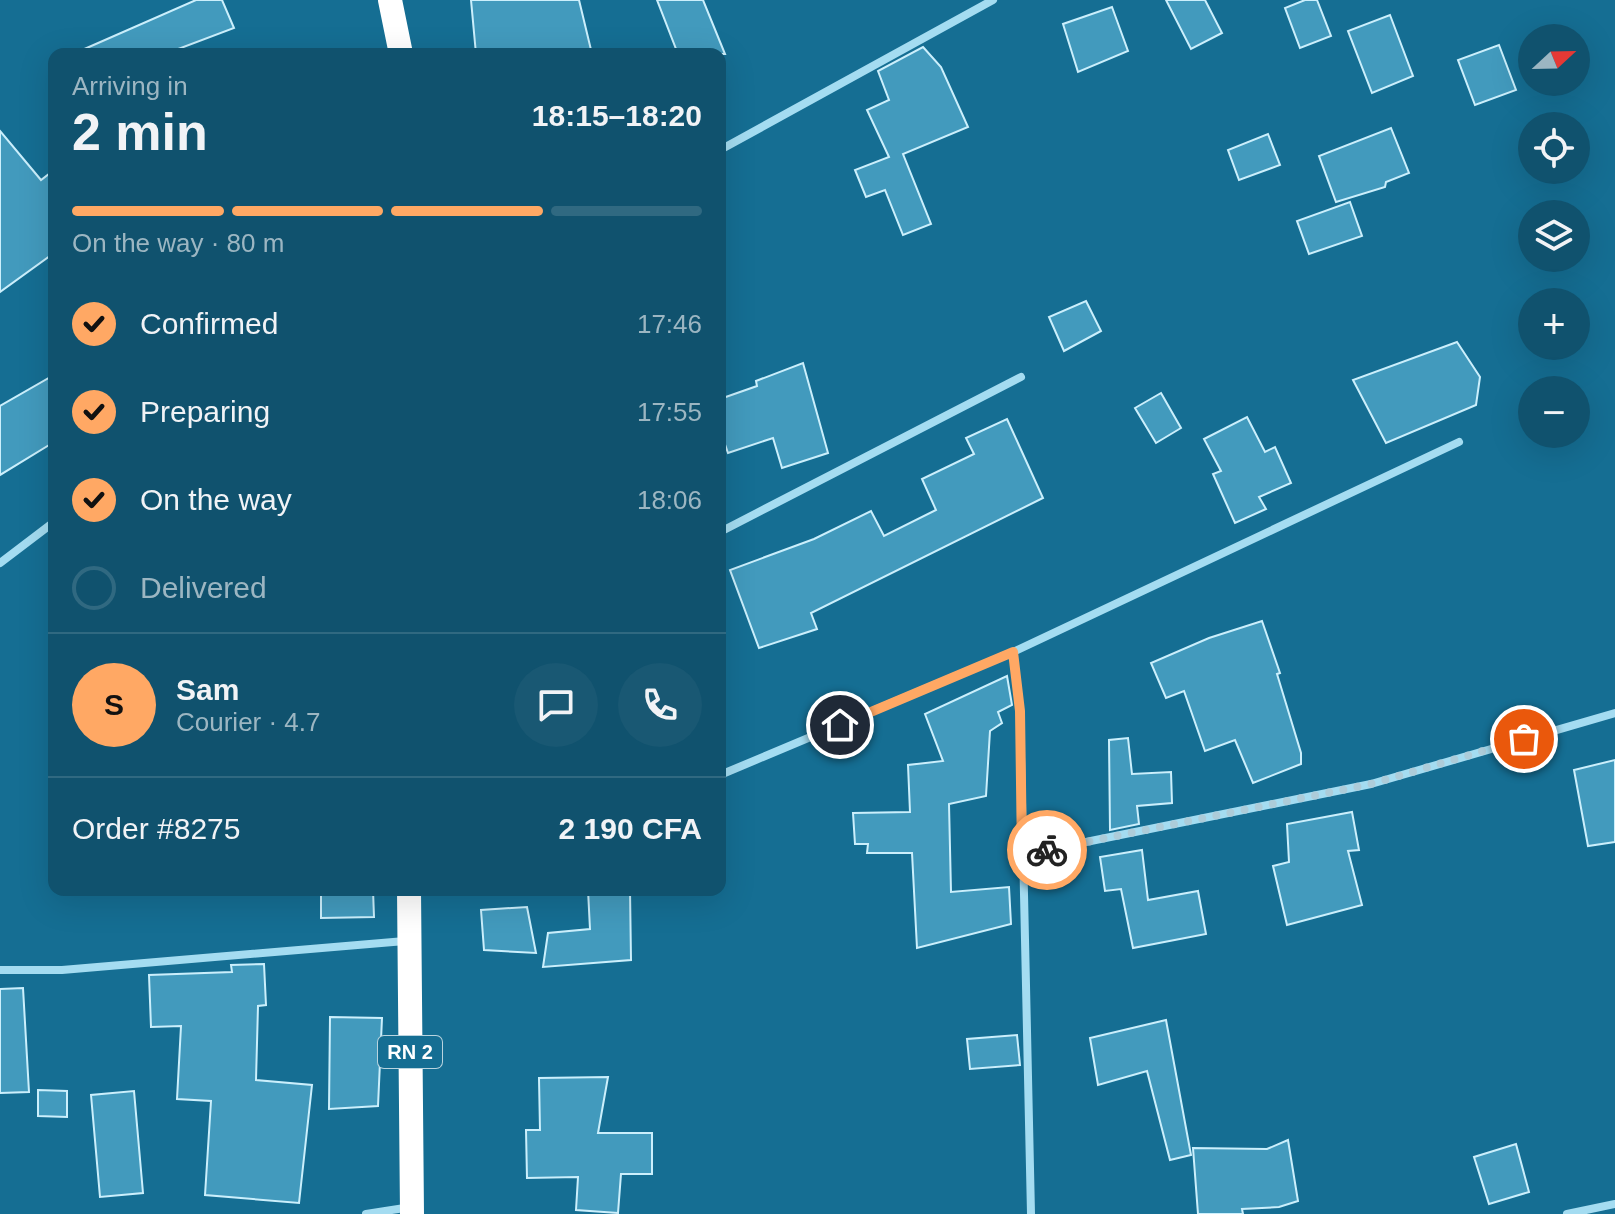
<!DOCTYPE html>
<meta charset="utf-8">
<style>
:root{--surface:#10526e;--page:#195873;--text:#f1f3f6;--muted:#9cb6c2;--line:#306981;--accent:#ffa864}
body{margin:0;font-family:Helvetica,sans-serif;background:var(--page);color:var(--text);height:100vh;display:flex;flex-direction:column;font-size:30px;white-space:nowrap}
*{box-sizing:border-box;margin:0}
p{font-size:26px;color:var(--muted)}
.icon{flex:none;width:44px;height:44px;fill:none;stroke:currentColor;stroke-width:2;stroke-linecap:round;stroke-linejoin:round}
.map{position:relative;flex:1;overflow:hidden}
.details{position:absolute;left:48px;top:48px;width:678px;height:848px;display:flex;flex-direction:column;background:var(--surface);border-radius:16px;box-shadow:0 8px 32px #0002}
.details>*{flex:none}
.needle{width:52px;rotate:68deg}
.fabs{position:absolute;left:1518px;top:24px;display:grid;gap:16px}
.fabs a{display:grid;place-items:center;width:72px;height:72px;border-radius:50%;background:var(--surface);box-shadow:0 8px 32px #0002;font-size:40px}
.pin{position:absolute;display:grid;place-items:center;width:68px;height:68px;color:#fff;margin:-34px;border:4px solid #fff;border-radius:50%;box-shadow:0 2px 8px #0007}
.courier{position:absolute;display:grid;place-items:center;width:80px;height:80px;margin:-40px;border:6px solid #ffa864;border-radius:50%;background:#fff;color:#222;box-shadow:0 2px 10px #0007}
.overview em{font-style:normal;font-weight:600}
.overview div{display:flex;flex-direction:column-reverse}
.overview{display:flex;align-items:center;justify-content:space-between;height:136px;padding:0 24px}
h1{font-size:52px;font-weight:600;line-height:60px}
.bar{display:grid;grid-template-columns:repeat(4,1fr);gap:12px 8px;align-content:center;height:96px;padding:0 24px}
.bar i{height:10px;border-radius:6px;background:var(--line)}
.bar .on{background:var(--accent)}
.bar p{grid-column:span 4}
.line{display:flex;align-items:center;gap:20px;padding:0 24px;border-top:2px solid var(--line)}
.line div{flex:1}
.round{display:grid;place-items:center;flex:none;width:84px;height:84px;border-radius:42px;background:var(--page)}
ol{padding:0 24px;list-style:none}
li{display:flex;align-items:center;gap:24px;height:88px}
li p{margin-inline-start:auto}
li .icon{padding:8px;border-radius:50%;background:var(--accent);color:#111;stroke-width:4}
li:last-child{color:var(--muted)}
li i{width:44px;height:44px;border:4px solid var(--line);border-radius:50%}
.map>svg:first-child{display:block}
.building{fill:#429abd;stroke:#cbeffc;stroke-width:2}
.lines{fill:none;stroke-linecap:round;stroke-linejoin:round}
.street{stroke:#a4dcf1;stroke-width:8}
.highway{stroke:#fff;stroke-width:24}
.done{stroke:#adccd9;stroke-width:8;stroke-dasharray:0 14.4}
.route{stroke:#ffa864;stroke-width:10}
.labels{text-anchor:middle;stroke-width:7;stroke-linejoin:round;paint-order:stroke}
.shield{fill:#156e93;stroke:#b9d4df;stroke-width:2}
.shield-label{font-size:20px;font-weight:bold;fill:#fff}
</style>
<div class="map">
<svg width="1615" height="1214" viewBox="0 0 1615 1214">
<rect width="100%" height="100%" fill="#156e93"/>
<g class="building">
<polygon points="196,0 222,0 234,28 165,54 73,54"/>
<polygon points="471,0 579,0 592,54 476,54"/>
<polygon points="657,0 703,0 725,54 678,54"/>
<polygon points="1166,0 1205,0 1222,33 1191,49"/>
<polygon points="1305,0 1317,0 1331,36 1300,48 1285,8"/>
<polygon points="1112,7 1128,51 1078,72 1063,24"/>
<polygon points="1390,15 1413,76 1372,93 1348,31"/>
<polygon points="1499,45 1516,90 1475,105 1458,60"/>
<polygon points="923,47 941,67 968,127 903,154 931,224 903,235 885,190 866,197 855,170 889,157 867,110 889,100 878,71"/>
<polygon points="1391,128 1409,173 1386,182 1385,187 1336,202 1319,156"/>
<polygon points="0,131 41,180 54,170 54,253 0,292"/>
<polygon points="1268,134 1280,165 1239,180 1228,150"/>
<polygon points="1350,202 1362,236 1309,254 1297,221"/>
<polygon points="1086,301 1101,331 1064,351 1049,317"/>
<polygon points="1457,342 1480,377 1476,405 1386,443 1353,380"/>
<polygon points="803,363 828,453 782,468 773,438 728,453 720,430 720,399 757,386 756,381"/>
<polygon points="54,375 54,442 0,475 0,406"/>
<polygon points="1161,393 1181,428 1156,443 1135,408"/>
<polygon points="1247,417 1265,452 1275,447 1291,483 1259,497 1266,509 1235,523 1213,474 1221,471 1204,439"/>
<polygon points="1007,419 1043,498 811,613 817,629 759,648 730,570 814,539 871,511 884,536 936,510 922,479 974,454 966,438"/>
<polygon points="1262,621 1280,673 1277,674 1301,753 1301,764 1253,783 1235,740 1205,751 1184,691 1166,698 1151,663 1209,638"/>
<polygon points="1007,676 1012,705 998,712 1002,723 990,731 986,796 949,804 951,892 1009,887 1011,924 917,948 912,853 867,853 868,844 855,844 853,813 910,812 908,765 943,761 925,714"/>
<polygon points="1128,738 1132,774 1171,772 1172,803 1137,806 1139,824 1110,830 1109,740"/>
<polygon points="1615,760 1615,842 1588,846 1574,770"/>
<polygon points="1352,812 1359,850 1348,851 1362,905 1287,925 1273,866 1289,862 1287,824"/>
<polygon points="1142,850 1148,900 1198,891 1206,934 1133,948 1121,889 1105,891 1100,857"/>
<polygon points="321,890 373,890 374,917 321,918"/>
<polygon points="588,890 630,890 631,960 543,967 548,933 590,929"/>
<polygon points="527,907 536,953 484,950 481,910"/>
<polygon points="264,964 266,1005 258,1006 256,1080 312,1085 299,1203 205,1195 211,1101 177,1099 181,1026 151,1027 149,975 232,972 231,965"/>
<polygon points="23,988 29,1092 0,1093 0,989"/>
<polygon points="330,1017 382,1018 378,1106 329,1109"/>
<polygon points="1166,1020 1191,1155 1170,1160 1147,1071 1098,1085 1090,1038"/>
<polygon points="1017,1035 1020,1065 970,1069 967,1039"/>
<polygon points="608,1077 598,1133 652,1133 652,1174 621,1174 618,1213 576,1210 578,1177 527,1178 526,1130 540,1130 539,1078"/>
<polygon points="38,1090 67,1091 67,1117 38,1116"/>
<polygon points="134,1091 143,1193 100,1197 91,1095"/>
<polygon points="1288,1140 1298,1201 1279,1207 1242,1209 1243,1214 1198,1214 1193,1148 1267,1149"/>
<polygon points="1516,1144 1529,1192 1489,1204 1474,1157"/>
</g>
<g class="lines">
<g class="street">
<polyline points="720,150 993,0"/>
<polyline points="720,532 1021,377"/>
<polyline points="0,563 54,522"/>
<polyline points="1013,652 1020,711 1031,1214"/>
<polyline points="720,775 1013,652 1459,442"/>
<polyline points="1022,855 1371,784 1615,713"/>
<polyline points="0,970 62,970 405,941"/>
<polyline points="366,1214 411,1207"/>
<polyline points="1567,1214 1615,1204"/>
</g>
<g class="highway">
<polyline points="390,0 401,54"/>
<polyline points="409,890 412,1214"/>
</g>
</g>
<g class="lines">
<polyline class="done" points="1047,850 1371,784 1524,739"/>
<polyline class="route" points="840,725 1013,652 1020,711 1022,855 1047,850"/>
</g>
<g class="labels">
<rect class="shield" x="378" y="1036" width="64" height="32" rx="6"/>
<g class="shield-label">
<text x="410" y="1059">RN 2</text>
</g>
</g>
</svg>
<div class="fabs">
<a><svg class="needle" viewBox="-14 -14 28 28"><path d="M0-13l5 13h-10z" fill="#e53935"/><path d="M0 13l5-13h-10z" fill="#9cb6c2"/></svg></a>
<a><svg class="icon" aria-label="locate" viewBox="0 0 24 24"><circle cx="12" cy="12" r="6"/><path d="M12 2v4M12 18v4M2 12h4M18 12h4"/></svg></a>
<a><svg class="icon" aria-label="layers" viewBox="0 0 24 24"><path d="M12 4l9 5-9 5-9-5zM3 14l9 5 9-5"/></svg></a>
<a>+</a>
<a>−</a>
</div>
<div class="pin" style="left:1524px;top:739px;background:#ea580c"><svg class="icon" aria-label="bag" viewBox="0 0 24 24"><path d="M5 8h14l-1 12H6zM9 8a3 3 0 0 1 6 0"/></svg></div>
<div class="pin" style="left:840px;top:725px;background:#1f2937"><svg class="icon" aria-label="home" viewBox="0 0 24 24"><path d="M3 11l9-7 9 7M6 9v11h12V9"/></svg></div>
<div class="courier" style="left:1047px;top:850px"><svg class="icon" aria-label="bike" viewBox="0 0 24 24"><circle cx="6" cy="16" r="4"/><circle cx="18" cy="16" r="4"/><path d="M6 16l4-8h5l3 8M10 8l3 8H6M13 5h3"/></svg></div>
<section class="details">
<div class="overview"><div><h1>2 min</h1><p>Arriving in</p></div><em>18:15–18:20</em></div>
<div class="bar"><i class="on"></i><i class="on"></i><i class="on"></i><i></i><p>On the way · 80 m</p></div>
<ol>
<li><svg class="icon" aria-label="check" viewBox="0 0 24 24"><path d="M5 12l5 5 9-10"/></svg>Confirmed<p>17:46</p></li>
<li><svg class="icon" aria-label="check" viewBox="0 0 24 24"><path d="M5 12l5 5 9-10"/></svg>Preparing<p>17:55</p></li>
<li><svg class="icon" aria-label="check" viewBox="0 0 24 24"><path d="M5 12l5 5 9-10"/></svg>On the way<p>18:06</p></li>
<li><i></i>Delivered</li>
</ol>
<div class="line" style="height:144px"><b class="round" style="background:var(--accent);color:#111">S</b><div><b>Sam</b><p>Courier · 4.7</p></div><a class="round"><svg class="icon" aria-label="chat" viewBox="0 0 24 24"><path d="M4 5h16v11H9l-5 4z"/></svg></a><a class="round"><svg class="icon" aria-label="phone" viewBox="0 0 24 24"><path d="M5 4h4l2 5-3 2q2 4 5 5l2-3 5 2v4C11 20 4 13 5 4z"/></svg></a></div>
<div class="line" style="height:104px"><div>Order #8275</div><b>2 190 CFA</b></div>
</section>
</div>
